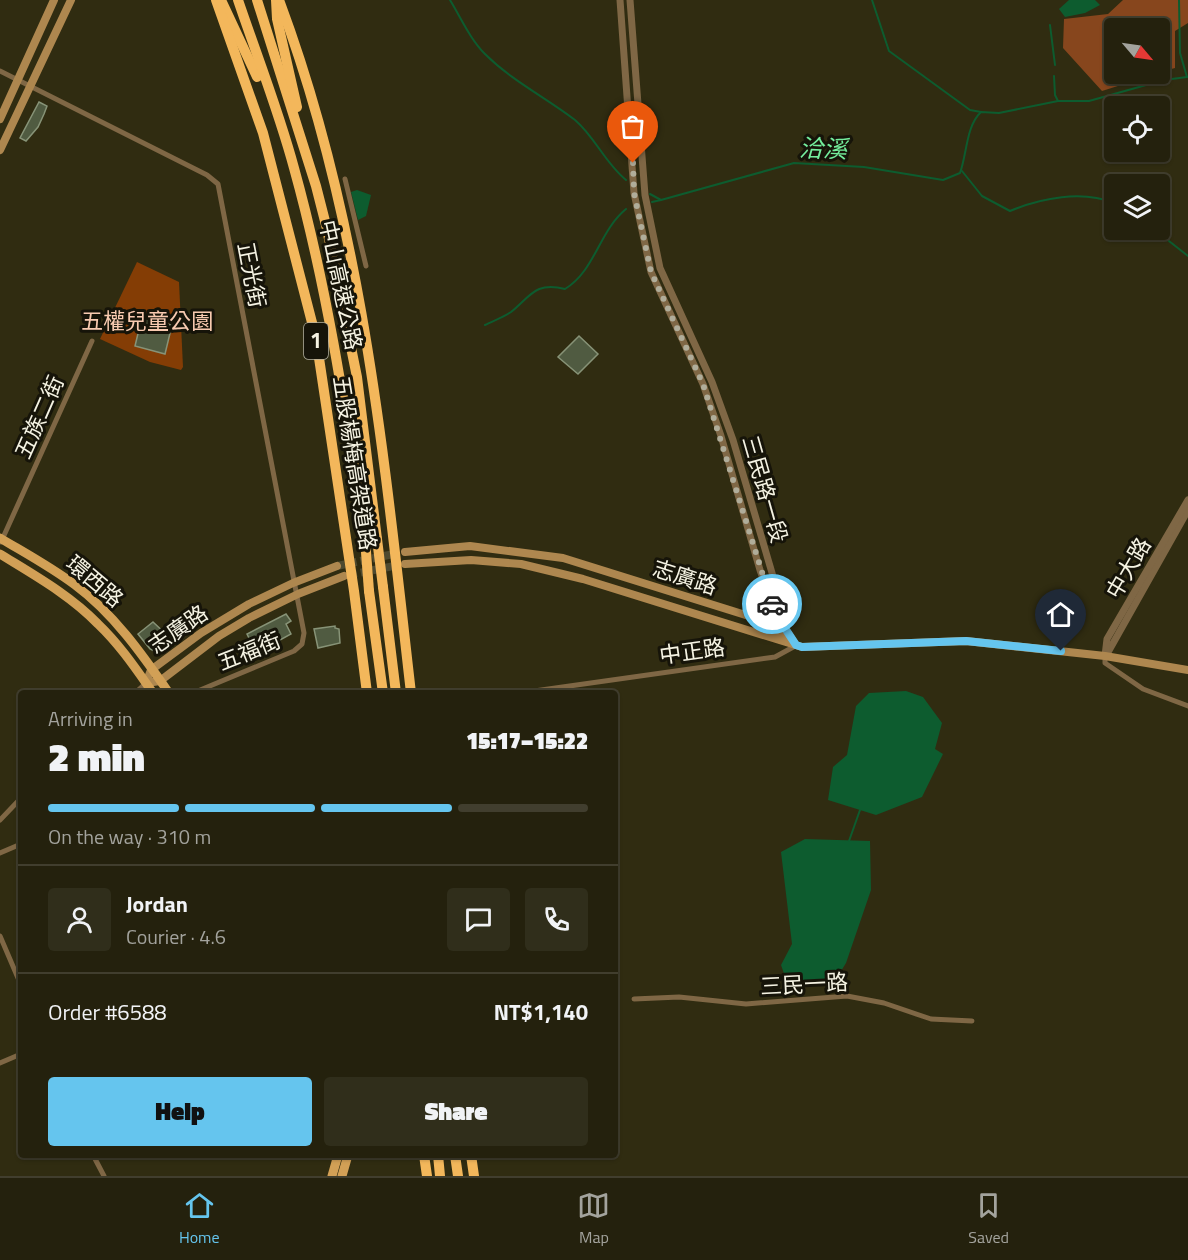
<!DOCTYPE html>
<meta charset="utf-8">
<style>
:root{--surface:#24210d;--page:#302e1b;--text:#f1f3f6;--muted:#a3a39d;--line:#413e2e;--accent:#65c5ee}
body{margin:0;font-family:"Titillium Web","Noto Sans TC",sans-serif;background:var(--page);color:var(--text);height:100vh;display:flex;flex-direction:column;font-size:22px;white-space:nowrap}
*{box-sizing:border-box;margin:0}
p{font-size:20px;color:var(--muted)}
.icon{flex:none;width:33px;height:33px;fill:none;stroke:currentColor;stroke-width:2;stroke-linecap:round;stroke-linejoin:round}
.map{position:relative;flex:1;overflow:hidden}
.drawer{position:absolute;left:18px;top:690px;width:600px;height:468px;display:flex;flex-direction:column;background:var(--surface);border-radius:6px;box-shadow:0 2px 4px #0004,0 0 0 2px var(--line)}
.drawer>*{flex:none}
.needle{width:39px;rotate:119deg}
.fabs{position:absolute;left:1104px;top:18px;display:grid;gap:12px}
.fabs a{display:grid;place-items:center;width:66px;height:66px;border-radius:6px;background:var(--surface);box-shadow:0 2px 4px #0004,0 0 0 2px var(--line);font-size:30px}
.pin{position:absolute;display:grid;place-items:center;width:51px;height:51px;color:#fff;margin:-62px -26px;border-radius:50% 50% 50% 0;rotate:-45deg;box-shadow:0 0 6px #0007}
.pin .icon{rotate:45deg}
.courier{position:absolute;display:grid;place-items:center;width:60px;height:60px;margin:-30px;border:4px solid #65c5ee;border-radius:50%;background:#fff;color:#222;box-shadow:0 2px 8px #0007}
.overview em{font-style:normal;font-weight:800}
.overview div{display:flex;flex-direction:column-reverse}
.overview{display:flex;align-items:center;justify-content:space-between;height:102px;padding:0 30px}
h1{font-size:39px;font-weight:800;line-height:45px}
.bar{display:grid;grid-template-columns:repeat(4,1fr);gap:9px 6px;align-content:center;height:72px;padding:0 30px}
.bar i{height:8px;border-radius:4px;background:var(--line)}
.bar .current{background:var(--accent)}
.bar p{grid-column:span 4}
.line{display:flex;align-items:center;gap:15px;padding:0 30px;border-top:2px solid var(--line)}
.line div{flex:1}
.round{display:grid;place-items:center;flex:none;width:63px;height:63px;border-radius:6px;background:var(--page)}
.cta{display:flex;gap:12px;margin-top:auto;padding:12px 30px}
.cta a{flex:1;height:69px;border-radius:6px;background:var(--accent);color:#111;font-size:24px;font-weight:800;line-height:69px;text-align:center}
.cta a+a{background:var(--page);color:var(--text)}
.dock{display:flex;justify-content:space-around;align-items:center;height:84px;border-top:2px solid var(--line);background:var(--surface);font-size:16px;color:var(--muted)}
.dock a{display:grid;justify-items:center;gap:3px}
.dock .current{color:var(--accent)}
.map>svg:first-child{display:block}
.green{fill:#843d05}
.forest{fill:#87461d}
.water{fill:#0d5c2f}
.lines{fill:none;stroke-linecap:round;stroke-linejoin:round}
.stream{stroke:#0d5c2f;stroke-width:2}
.building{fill:#505b41;stroke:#879377;stroke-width:1.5}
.secondary-tunnel{stroke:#4e4a30;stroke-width:8;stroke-dasharray:8 4;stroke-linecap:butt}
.minor{stroke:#7f6745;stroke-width:5}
.tertiary{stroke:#7f6745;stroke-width:7}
.secondary{stroke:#ae874f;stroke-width:8}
.primary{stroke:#d2a056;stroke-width:9}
.motorway{stroke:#f3b75b;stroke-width:10}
.motorway-bridge{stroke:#f3b75b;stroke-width:10}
.done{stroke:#b0ad9a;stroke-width:6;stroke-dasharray:0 10.8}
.route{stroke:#65c5ee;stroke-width:8}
.labels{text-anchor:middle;stroke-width:6;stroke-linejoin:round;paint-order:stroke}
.shield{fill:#161409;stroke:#b2b0a2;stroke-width:1.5}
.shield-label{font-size:21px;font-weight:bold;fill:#f5f3e3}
.street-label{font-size:22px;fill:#f5f3e3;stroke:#161409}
.park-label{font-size:22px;fill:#f8cab0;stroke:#161409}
.water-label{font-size:24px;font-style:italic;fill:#74ed9c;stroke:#161409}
</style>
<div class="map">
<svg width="1188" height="1176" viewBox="0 0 1188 1176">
<rect width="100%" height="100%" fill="#302c11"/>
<polygon class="green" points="137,262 179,282 183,367 181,370 150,362 100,339"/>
<polygon class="forest" points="1123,0 1188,0 1188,23 1175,31 1175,68 1160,72 1160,28 1114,28 1114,74 1156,74 1102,91 1063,48 1064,19 1108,14"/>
<g class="water">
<polygon points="1069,0 1095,0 1100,5 1085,13 1065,17 1059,9"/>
<polygon points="357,190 371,195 366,216 358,220 351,192"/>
<polygon points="906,691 923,697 942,723 935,749 943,754 922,797 876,815 828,800 833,767 847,755 856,706 869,693"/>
<polygon points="805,839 870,841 871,890 846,963 835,981 801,980 798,993 787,992 787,982 781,965 792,944 781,852"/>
</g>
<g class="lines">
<g class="stream">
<path d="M450,0C461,18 470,39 485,54C512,81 545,97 575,120C595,137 605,163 626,180"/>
<polyline points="872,0 889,51 970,110 981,112"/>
<polyline points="1179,0 1180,53 1187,77"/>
<polyline points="1050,25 1055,65"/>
<polyline points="1054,76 1055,95 1058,101"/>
<path d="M962,171L982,196L1010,211C1041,198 1082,190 1114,203"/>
<path d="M650,194L661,200L794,163L864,167L943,180L960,173C967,154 966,126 981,112L999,113L1058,101H1089L1164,80L1187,77"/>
<polyline points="652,202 661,200"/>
<polyline points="1155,230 1188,256"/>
<path d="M485,325C493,321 504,317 511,312C530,297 535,281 565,289C595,271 599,231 626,209"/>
<polyline points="849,841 860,810"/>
</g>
</g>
<g class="building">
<polygon points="39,102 47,106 44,114 38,127 26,141 20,138"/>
<polygon points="142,317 172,325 165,354 135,346"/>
<polygon points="579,336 598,354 578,374 558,357"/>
<polygon points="286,614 291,621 286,624 291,634 260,651 256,644 253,646 247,634"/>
<polygon points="153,622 168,636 166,638 171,644 158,653 150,649 138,634"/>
<polygon points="335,626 335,628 339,629 340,643 318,648 314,629"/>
</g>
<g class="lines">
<g class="secondary-tunnel">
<polyline points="337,566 398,553"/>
<polyline points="349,575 399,565"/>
</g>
<g class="minor">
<polyline points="0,71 207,175 218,184 304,633 302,644 294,651 193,693"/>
<polyline points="345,179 366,266"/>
<polyline points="1,542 92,341"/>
<polyline points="1105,656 1105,663 1143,689 1188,706"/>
<polyline points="135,693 146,683"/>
<polyline points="520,693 775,657 797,645"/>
<polyline points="0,820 21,798"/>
<polyline points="0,853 21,844"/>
<polyline points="0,936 21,985"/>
<polyline points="634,999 679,997 746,1004 847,996 884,1003 931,1019 972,1021"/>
<polyline points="0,1063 21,1054"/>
<polyline points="93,1155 104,1176"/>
</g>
<g class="tertiary">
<polyline points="620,0 634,193 651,272 703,384 721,436 760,570 775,613 795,643"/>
<polyline points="630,0 645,195 660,268 712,382 733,440 787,624"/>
<polyline points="752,617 763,611 769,598"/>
<polyline points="1107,654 1188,510"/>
<polyline points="1105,656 1107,639 1188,500"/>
</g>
<g class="secondary">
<polyline points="0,119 54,0"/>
<polyline points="0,150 71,0"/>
<polyline points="405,552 470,546 563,558 752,617 790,641"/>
<polyline points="405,564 471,560 521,564 583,579 802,647 966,641 1105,656 1188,670"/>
<polyline points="337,566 293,583 249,604 201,633 151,670 146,683 160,681 219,636 249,618 298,594 344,576"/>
</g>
<g class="primary">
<path d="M0,538C25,553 51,567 75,585C113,613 142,654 169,693"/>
<path d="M0,554C34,575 70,595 98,624C120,645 136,669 153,693"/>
<polyline points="332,1176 338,1155"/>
<polyline points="342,1176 348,1155"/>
</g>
<g class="motorway">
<polyline points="221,0 257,77"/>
<path d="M238,0C257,56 279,112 294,168C328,290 346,414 365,539"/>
<polyline points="257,0 316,186 327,229 357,377 377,539"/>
<polyline points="276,0 277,19 297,107"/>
<polyline points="383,587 396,693"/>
<polyline points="369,591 383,693"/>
<polyline points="424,1155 427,1176"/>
<polyline points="438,1155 440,1176"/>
<polyline points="455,1155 458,1176"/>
<polyline points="471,1155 474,1176"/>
</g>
<g class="motorway-bridge">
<polyline points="216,0 263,133 316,338 354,591 367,693"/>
<path d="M279,0C363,224 384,458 411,693"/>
<polyline points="365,539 369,591"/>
<polyline points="377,539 383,587"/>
</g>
</g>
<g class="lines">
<polyline class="done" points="633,163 634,193 651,272 703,384 772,604"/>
<polyline class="route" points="772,604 775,613 796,645 802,647 966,641 1061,651"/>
</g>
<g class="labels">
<rect class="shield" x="304" y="323" width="24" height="36" rx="4.5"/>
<g class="shield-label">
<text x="316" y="348">1</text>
</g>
<g class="street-label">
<text transform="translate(252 275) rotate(79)" y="8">正光街</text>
<text transform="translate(341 285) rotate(78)" y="8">中山高速公路</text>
<text transform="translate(39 417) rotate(-66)" y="8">五族二街</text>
<text transform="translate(355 463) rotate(81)" y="8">五股楊梅高架道路</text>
<text transform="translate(765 489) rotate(74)" y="8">三民路一段</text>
<text transform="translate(1128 568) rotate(-60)" y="8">中大路</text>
<text transform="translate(685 577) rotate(18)" y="8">志廣路</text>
<text transform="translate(95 581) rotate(40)" y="8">環西路</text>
<text transform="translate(178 629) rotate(-35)" y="8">志廣路</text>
<text transform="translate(249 651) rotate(-22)" y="8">五福街</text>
<text transform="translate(692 651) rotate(-8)" y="8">中正路</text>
<text transform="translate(804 984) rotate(-3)" y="8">三民一路</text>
</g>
<g class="park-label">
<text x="147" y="329">五權兒童公園</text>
</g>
<g class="water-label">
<text transform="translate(823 149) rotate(2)" y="8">洽溪</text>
</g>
</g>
</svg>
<div class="fabs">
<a><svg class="needle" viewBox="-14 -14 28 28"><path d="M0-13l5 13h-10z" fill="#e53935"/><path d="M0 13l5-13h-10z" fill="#a3a39d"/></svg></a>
<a><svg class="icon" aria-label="locate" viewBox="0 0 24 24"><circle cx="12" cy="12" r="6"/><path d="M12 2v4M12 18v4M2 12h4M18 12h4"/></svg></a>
<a><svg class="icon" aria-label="layers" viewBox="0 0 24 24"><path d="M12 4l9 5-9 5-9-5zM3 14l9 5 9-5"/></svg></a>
</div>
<div class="pin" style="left:633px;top:163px;background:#ea580c"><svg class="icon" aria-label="bag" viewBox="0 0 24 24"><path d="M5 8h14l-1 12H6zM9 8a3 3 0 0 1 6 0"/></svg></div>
<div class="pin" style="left:1061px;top:651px;background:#1f2937"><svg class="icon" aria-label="home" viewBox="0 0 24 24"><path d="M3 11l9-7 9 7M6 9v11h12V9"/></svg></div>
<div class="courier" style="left:772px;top:604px"><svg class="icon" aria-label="car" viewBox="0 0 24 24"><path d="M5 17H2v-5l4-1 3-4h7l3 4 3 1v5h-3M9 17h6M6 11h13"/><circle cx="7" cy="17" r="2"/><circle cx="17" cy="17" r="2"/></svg></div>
<section class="drawer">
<div class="overview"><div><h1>2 min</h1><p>Arriving in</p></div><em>15:17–15:22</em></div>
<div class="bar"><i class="current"></i><i class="current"></i><i class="current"></i><i></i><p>On the way · 310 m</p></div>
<div class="line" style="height:108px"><a class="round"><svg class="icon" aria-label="person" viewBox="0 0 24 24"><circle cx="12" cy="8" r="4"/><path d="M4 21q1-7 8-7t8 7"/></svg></a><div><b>Jordan</b><p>Courier · 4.6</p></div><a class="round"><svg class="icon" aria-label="chat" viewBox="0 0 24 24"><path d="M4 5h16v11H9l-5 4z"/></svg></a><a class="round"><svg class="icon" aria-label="phone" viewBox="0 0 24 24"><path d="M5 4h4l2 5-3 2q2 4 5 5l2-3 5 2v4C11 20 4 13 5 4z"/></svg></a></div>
<div class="line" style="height:78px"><div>Order #6588</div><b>NT$1,140</b></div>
<div class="cta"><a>Help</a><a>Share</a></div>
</section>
</div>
<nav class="dock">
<a class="current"><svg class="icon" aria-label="home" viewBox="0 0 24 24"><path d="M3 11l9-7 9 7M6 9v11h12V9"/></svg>Home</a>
<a><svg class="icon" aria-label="map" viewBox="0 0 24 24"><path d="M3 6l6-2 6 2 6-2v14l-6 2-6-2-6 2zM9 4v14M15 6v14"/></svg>Map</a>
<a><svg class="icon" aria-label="saved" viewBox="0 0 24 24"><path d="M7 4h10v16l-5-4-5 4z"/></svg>Saved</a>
</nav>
